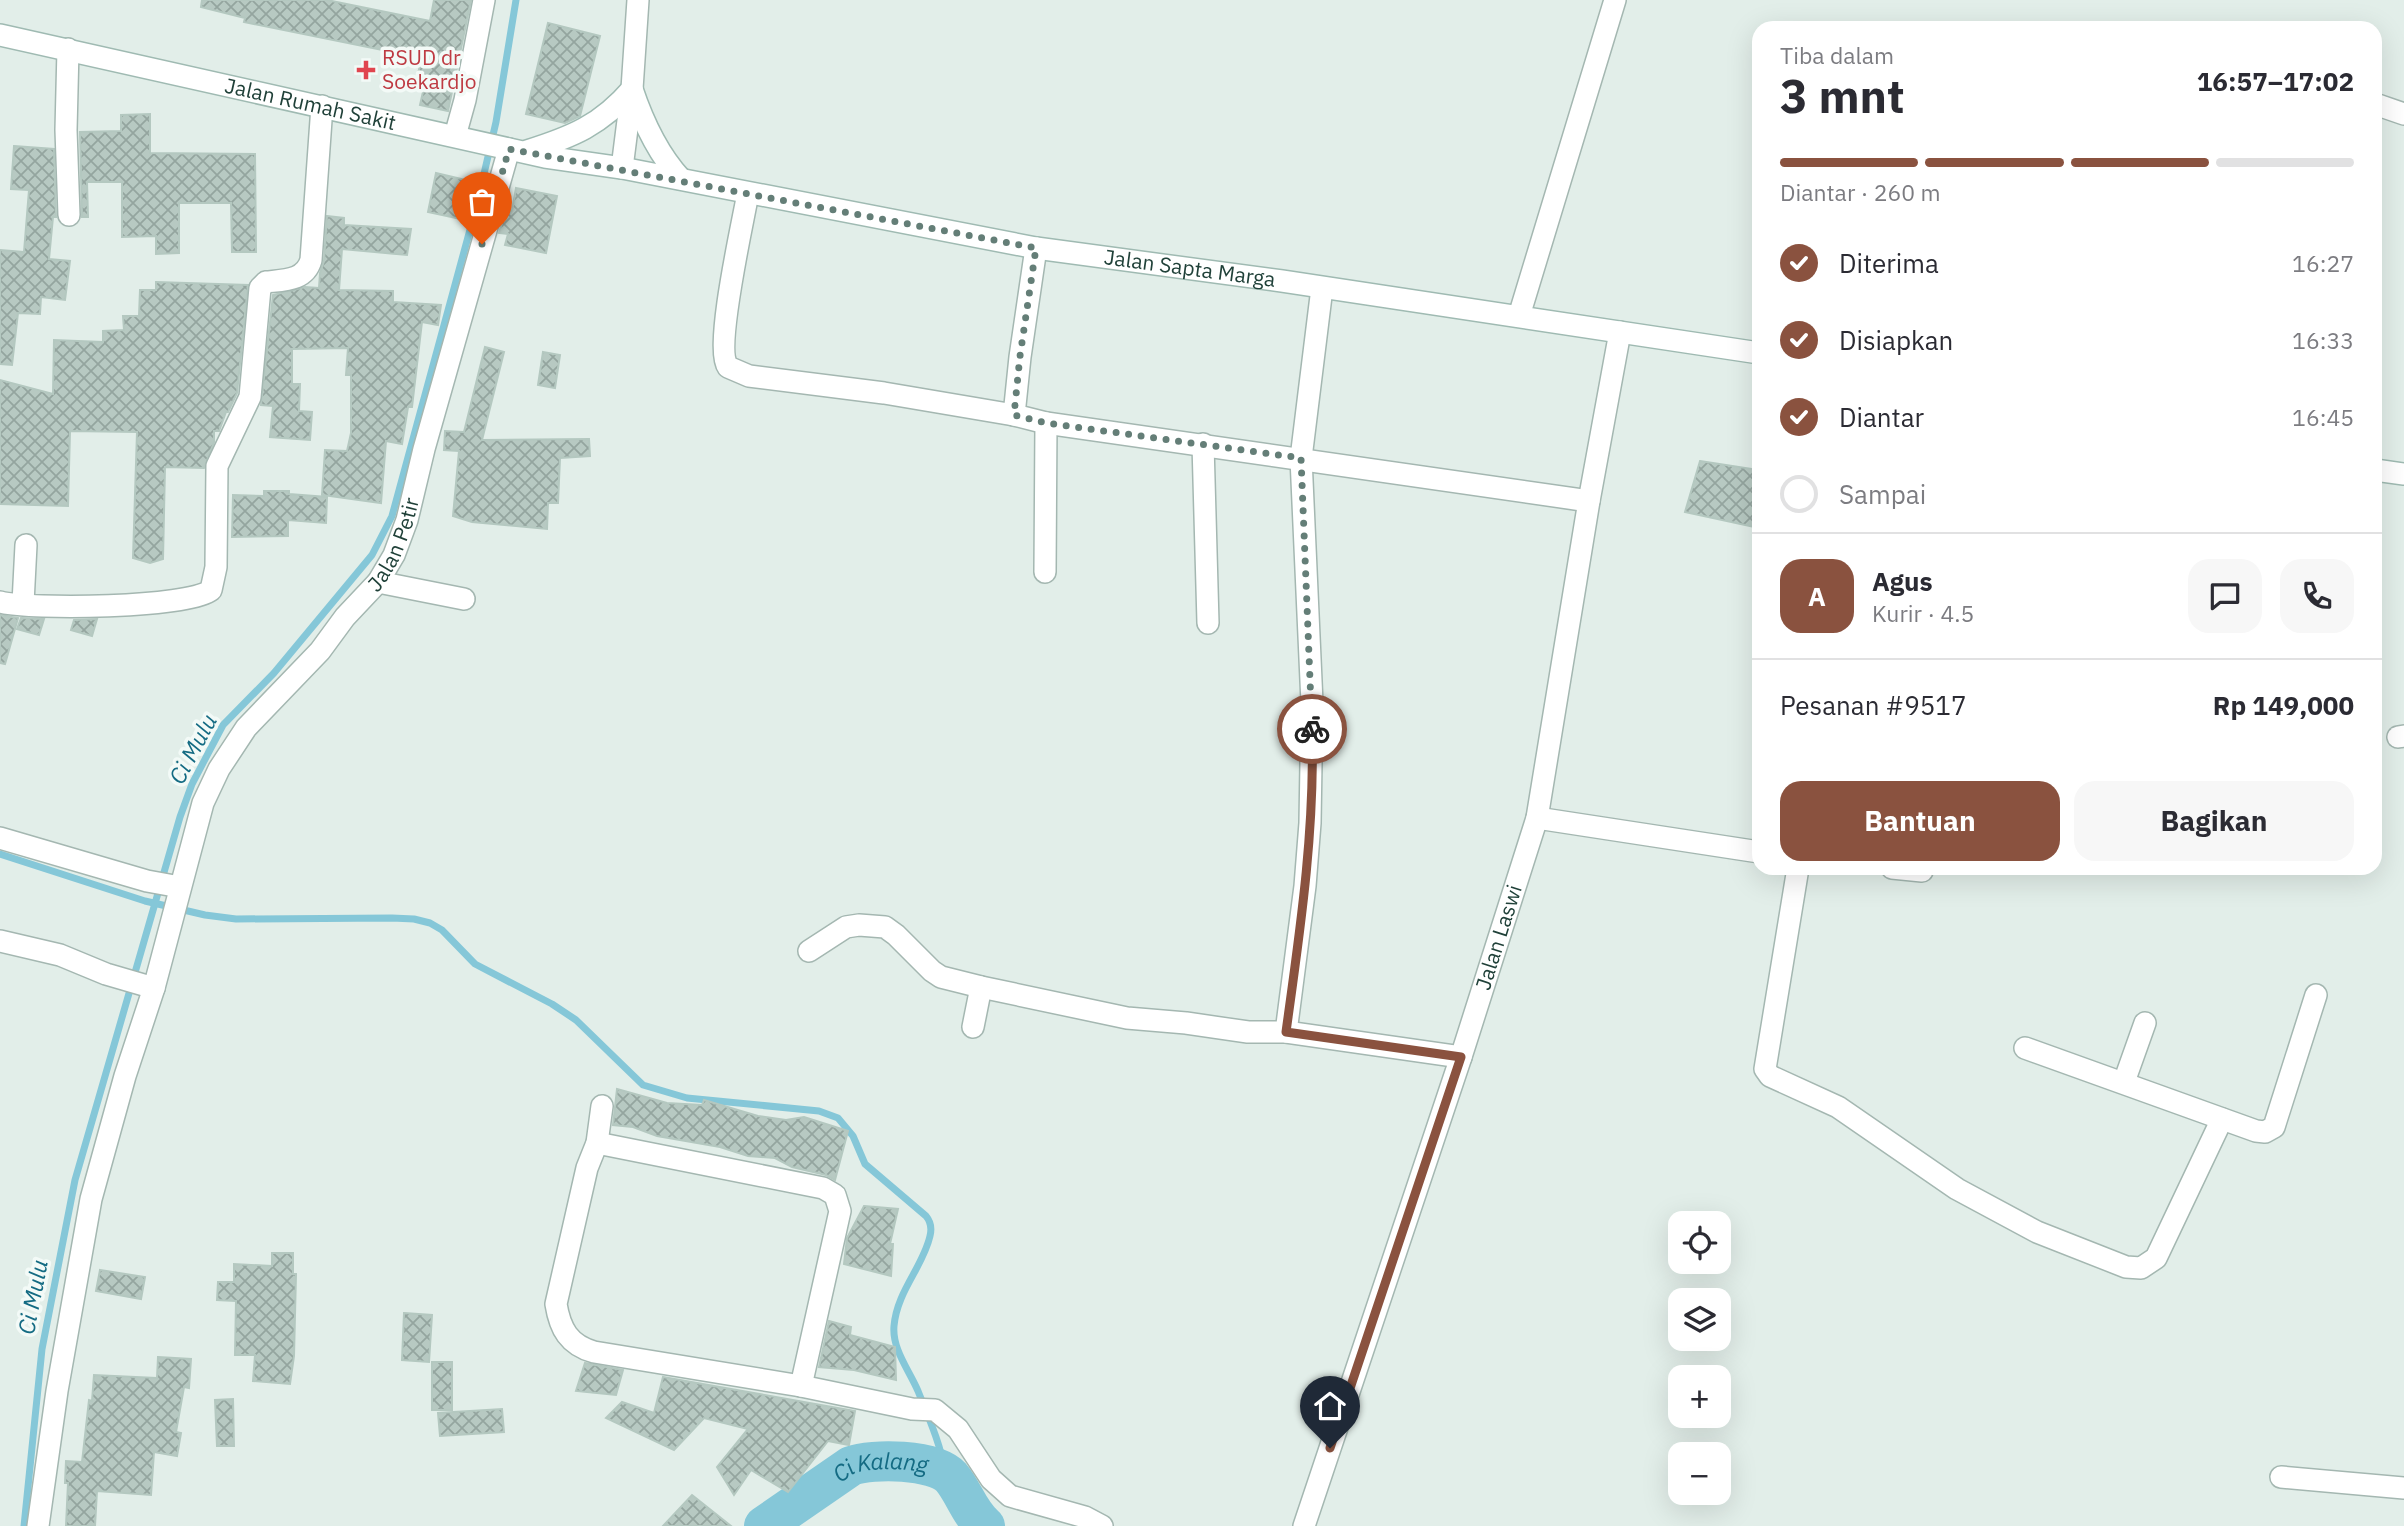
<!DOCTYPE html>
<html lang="id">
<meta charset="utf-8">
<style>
:root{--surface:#fff;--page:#f7f7f7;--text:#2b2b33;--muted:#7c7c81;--line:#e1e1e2;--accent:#8a523f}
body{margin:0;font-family:"IBM Plex Sans",sans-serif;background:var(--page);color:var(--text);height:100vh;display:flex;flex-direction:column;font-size:26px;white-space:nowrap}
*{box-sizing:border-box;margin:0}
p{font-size:23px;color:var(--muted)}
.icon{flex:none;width:38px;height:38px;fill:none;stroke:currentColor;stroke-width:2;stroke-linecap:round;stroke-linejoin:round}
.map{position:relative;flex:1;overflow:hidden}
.drawer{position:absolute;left:1752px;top:21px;width:630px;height:854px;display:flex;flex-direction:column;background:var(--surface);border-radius:21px;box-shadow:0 7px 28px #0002}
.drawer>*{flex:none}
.tools{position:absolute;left:1668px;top:1211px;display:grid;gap:14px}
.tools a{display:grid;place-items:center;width:63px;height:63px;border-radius:14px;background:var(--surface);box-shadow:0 7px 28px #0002;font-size:35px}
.pin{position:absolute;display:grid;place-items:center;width:60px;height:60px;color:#fff;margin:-72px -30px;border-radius:50% 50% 50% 0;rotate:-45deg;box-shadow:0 0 7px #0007}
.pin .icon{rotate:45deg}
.courier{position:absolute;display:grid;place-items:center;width:70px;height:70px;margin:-35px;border:5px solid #8a523f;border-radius:50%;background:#fff;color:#222;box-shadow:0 2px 9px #0007}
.overview em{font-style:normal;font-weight:800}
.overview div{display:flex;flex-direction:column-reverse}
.overview{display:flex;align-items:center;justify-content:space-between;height:119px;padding:0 28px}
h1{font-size:46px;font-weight:800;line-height:52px}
.bar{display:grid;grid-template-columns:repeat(4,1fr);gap:10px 7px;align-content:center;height:84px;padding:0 28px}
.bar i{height:9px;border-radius:5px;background:var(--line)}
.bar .current{background:var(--accent)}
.bar p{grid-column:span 4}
.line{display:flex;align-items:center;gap:18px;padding:0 28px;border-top:2px solid var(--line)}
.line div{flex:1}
.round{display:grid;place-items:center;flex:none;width:74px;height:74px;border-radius:21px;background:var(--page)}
ol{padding:0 28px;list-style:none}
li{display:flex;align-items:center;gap:21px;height:77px}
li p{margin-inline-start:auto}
li .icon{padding:7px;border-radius:50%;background:var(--accent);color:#fff;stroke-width:4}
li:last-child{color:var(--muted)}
li i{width:38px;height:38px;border:4px solid var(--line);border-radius:50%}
.button{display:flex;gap:14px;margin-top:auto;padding:14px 28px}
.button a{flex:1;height:80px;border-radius:21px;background:var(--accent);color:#fff;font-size:28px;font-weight:800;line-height:80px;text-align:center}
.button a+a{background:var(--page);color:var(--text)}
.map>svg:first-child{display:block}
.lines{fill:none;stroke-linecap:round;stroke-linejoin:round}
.stream{stroke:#85c7d8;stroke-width:7}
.river{stroke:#85c7d8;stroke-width:40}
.building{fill:url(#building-cross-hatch);stroke:#b4c8c0;stroke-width:2}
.minor-casing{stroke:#a4b7b1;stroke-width:24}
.tertiary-casing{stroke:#a4b7b1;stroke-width:24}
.secondary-casing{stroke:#9fbab2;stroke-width:24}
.minor{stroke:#fff;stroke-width:21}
.tertiary{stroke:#fff;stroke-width:21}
.secondary{stroke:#fff;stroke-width:21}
.done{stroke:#647e77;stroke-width:7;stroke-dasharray:0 12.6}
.route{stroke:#8a523f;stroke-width:9}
.health-dot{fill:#e0444e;stroke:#f3faf7;stroke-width:2.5}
.labels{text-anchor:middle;stroke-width:7;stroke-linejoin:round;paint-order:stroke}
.health-label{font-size:21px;fill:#be3a42;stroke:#f3faf7;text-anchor:start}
.street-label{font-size:21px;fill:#204139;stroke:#f3faf7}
.water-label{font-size:23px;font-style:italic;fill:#146b83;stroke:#f3faf7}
</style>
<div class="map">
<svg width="2404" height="1526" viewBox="0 0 2404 1526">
<defs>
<pattern id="building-cross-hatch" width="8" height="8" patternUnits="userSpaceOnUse" patternTransform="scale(1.75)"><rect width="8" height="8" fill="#b7c9c2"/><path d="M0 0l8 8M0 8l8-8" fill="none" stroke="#94a59f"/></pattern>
</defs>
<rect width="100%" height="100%" fill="#e2eee9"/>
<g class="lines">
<g class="stream">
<path d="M0,854L145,901L205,915L236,919L392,918L414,919L430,923L442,930L475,964L552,1004L576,1020L643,1085L687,1098L819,1111L838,1118L853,1136L865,1164L926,1216C931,1222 932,1228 930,1236C923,1267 897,1291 894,1326C892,1349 909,1370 918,1391C928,1416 941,1445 945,1472"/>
<polyline points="24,1526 42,1349 75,1180 180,817 192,784 223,725 274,673 372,555 392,516 477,204 496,122 516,0"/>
</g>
<path class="river" id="s1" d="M764,1526L851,1466C873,1458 934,1459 951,1477C964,1492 969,1513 985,1526"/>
</g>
<g class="building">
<polygon points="202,0 327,0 430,21 434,0 471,0 448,111 420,105 425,83 416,81 422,58 244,22 245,18 201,7"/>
<polygon points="548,23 600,36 580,116 565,123 526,114"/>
<polygon points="150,114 150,153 255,154 256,252 232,252 231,203 179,203 179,253 156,254 156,236 122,237 122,182 87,182 88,217 82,217 80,132 121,131 121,115"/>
<polygon points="14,146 54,149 56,217 53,217 49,259 70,261 65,300 41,297 40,314 18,313 12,365 0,364 0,250 24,252 29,190 11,189"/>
<polygon points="436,173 470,181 461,219 428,212"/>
<polygon points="516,188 557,196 546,253 505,245 508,234 499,233 506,209 512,211"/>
<polygon points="327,216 344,218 344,225 411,229 407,255 342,249 339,290 393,291 393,302 441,305 438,325 422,322 412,407 408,407 402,444 386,441 381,503 322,495 325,450 347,451 351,433 351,375 346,375 348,348 292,349 292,384 300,384 299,411 312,412 310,440 270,437 273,406 261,405 273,295 305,287 319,288 320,273 324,261"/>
<polygon points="156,282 248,285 237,393 228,412 226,412 219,431 214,431 214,442 204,468 165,467 163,559 150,563 133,558 137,432 70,431 68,506 0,504 0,380 53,394 54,340 103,342 103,331 124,330 123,316 139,316 140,290 156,290"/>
<polygon points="485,347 504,352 482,440 589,439 590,456 560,458 558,503 548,503 547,529 472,522 453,516 459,451 444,450 445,431 464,432"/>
<polygon points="543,352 560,355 555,388 538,385"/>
<polygon points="1700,461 1759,470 1759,528 1685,512"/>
<polygon points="264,491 289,491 289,494 327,497 326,523 288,520 288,536 232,537 233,495 264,496"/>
<polygon points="0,615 18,618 5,664 0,663"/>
<polygon points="21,618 44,619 39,635 17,629"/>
<polygon points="97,619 92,636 71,630 74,620"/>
<polygon points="617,1089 667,1103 702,1105 704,1100 758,1116 786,1120 804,1117 848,1131 835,1180 826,1175 792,1167 775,1158 748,1156 720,1147 657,1136 633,1127 613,1125"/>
<polygon points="864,1206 898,1209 890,1244 893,1244 891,1276 844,1264 847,1238"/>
<polygon points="272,1253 293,1253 293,1274 296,1274 294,1356 290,1384 253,1381 255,1355 235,1355 236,1301 217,1300 218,1282 234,1282 234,1264 272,1266"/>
<polygon points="100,1270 145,1277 141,1299 96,1291"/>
<polygon points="404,1313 432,1315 429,1362 402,1360"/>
<polygon points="829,1321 851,1327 850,1335 895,1347 896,1380 854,1370 819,1367"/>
<polygon points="158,1357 191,1359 189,1388 184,1387 176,1432 181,1433 177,1456 154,1452 151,1495 97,1491 95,1526 66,1526 68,1483 65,1483 66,1461 82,1462 89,1400 92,1401 94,1375 157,1378"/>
<rect x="432" y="1362" width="20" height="48"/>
<polygon points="585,1363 623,1370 616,1395 576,1391"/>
<polygon points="663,1377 855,1411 849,1445 828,1441 788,1492 751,1470 734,1495 717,1467 748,1429 704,1418 674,1450 606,1418 622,1402 654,1413"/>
<polygon points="233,1399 234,1446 217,1446 215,1400"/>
<polygon points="502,1409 504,1432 440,1436 438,1413"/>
<polygon points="692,1495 731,1526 663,1526"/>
</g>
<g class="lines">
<defs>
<g id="minor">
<polyline points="68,49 66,130 69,215"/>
<polyline points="2375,104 2404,114"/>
<polyline points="455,136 465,100 484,0"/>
<path d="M748,193C743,222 714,348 728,367L749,376L884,393L1014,415L1020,357L1036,248"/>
<polyline points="1519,316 1615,0"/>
<polyline points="1014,415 1046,423 1045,572"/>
<polyline points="1046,423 1589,501"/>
<polyline points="1203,444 1208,623"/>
<polyline points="378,582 464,599"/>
<path d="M0,602C31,610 188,608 211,590L216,567L217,466L250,397L260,288L266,282C284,280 305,281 311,260L322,106"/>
<polyline points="23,603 26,545"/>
<polyline points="2398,737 2404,736"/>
<polyline points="1537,818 1759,852"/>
<polyline points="0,838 147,881 180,887"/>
<polyline points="1798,868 1765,1069 1770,1076 1838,1107 1957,1189 2037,1232 2126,1267 2141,1268 2156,1258 2222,1119"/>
<polyline points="1892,868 1922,871"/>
<polyline points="0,941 60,955 106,974 154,988"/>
<polyline points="809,951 846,927 859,925 885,927 896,935 932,971 941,977 981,987 1127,1018 1186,1023 1248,1032 1286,1032 1461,1057"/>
<polyline points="973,1027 981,987"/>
<polyline points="1286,1032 1305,886 1310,823 1312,703 1301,458 1322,288"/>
<polyline points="2025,1048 2256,1131 2265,1132 2274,1127 2316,995"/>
<polyline points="2124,1082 2145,1023"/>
<path d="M602,1106L597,1143L587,1168L556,1304C560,1329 569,1345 594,1352L801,1386L912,1409L935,1410L958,1429L991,1479L1010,1496L1085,1517L1102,1526"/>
<polyline points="597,1143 823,1188 835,1195 840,1211 801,1386"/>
<polyline points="2281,1477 2404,1488"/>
<path id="s2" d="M38,1526L57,1391L91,1199L125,1076L154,988L203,803L219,769L246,728L320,651L345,617L378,582L394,555L407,520L424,449L509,149"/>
<path id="s3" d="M1304,1526L1461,1057L1537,818L1589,501L1620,332"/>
</g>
<polyline id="tertiary" points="622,168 632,89 638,0"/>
<g id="secondary">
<path id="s4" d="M0,35L545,157L622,168L1036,248L1282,281L1759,353"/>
<path d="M632,89C643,122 657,153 681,179"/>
<path d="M527,151C572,137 601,125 632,89"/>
<polyline points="2375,470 2404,474"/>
</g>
</defs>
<use href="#minor" class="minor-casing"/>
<use href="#tertiary" class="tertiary-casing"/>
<use href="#secondary" class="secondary-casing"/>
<use href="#minor" class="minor"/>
<use href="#tertiary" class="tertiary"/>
<use href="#secondary" class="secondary"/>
</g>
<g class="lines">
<polyline class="done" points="482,244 509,149 1036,248 1020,356 1014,415 1046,423 1301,458 1312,729"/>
<path class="route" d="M1312,729C1315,831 1300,931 1286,1032L1461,1057L1330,1448"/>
</g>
<path class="health-dot" d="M362.5 59.5h7v7h7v7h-7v7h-7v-7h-7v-7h7z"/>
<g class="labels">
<g class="health-label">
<text x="382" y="65">RSUD dr<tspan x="382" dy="24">Soekardjo</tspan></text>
</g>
<g class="street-label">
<text dy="7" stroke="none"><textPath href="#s4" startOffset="318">Jalan Rumah Sakit</textPath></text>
<text dy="7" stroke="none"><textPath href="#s4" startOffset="1213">Jalan Sapta Marga</textPath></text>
<text dy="7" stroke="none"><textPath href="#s2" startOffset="1068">Jalan Petir</textPath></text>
<text dy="7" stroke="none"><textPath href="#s3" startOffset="620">Jalan Laswi</textPath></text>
</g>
<g class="water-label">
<text transform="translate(193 749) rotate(-62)" y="8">Ci Mulu</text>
<text transform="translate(33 1297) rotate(-79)" y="8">Ci Mulu</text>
<text dy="8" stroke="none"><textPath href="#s1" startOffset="135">Ci Kalang</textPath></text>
</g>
</g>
</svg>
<div class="tools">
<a><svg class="icon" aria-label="locate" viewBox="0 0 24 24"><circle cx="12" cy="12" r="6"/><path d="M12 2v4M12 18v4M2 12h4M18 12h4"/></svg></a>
<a><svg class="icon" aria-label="layers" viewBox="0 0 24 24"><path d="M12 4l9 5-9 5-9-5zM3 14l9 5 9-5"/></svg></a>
<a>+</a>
<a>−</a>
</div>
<div class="pin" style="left:482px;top:244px;background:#ea580c"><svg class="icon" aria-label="bag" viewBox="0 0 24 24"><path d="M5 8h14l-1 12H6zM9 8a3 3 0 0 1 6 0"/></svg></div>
<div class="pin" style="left:1330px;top:1448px;background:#1f2937"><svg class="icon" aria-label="home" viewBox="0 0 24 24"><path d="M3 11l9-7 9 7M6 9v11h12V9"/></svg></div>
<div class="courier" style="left:1312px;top:729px"><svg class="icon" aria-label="bike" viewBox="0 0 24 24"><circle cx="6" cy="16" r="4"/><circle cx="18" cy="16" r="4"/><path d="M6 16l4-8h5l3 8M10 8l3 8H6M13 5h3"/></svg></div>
<section class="drawer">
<div class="overview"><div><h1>3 mnt</h1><p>Tiba dalam</p></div><em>16:57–17:02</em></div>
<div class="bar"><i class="current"></i><i class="current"></i><i class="current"></i><i></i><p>Diantar · 260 m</p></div>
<ol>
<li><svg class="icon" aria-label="check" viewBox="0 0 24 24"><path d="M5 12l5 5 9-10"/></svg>Diterima<p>16:27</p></li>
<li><svg class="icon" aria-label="check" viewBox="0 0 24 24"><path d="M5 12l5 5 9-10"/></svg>Disiapkan<p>16:33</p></li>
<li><svg class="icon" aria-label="check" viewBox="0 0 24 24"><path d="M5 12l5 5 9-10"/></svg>Diantar<p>16:45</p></li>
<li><i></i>Sampai</li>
</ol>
<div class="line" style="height:126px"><b class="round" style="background:var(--accent);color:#fff">A</b><div><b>Agus</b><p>Kurir · 4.5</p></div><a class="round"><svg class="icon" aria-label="chat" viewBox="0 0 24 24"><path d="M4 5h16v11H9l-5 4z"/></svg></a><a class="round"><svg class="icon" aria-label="phone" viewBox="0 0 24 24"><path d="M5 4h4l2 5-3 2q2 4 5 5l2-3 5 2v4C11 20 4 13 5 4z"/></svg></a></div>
<div class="line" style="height:91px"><div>Pesanan #9517</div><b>Rp 149,000</b></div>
<div class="button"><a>Bantuan</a><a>Bagikan</a></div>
</section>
</div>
